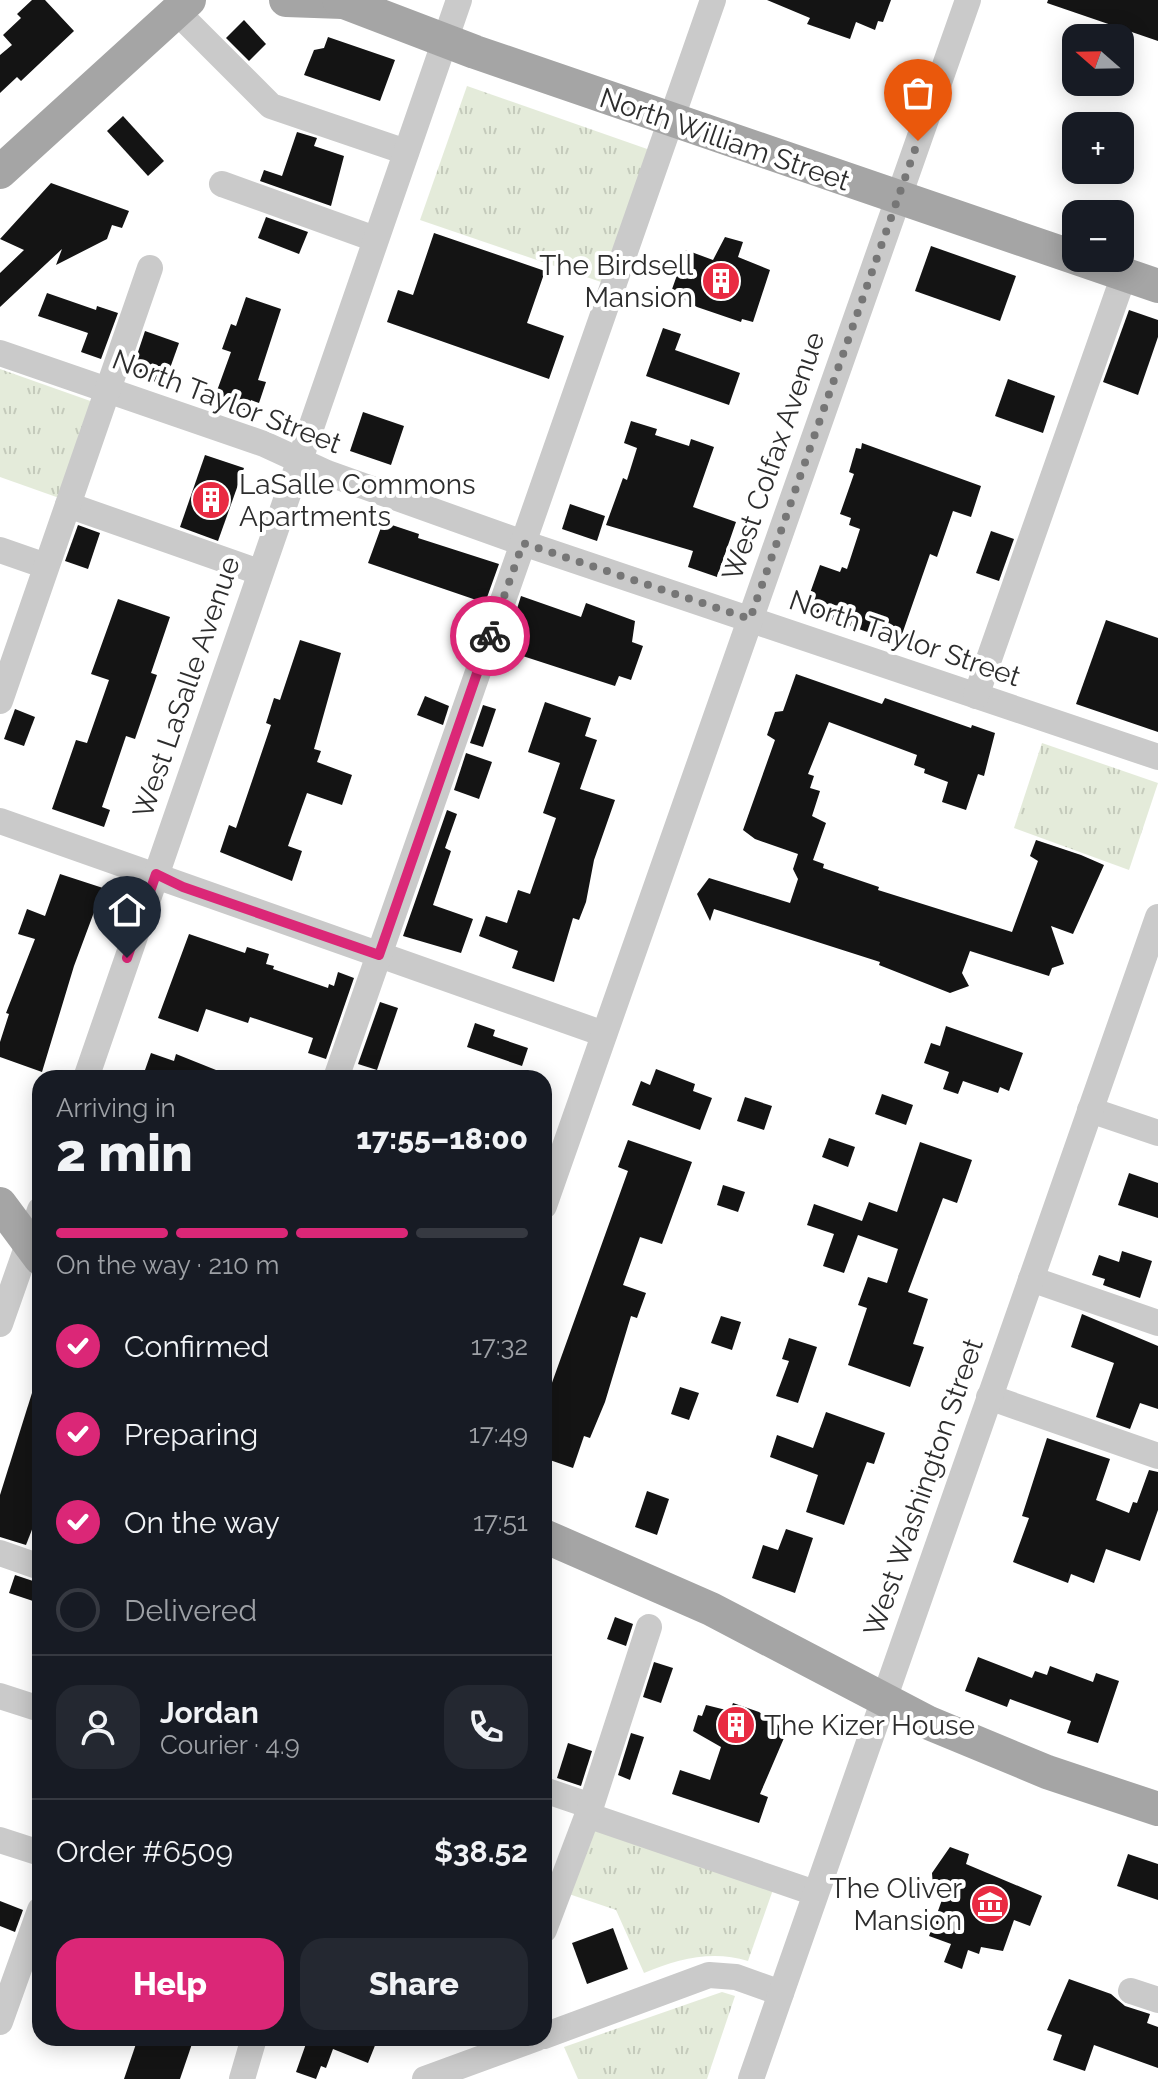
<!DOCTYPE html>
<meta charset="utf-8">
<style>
:root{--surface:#171b24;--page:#242831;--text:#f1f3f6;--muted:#9ea1a6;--line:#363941;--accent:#db2777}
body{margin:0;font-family:Raleway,sans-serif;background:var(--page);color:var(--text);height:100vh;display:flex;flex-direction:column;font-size:30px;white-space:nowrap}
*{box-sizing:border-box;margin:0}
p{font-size:26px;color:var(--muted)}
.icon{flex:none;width:44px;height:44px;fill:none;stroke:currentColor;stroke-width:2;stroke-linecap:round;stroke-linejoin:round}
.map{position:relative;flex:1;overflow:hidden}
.details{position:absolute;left:32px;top:1070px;width:520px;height:976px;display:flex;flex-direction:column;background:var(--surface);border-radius:24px;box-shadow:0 4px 20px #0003}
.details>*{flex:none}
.needle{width:52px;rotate:290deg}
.fabs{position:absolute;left:1062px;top:24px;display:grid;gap:16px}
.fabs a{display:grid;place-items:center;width:72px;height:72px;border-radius:16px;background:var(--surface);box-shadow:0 4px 20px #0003;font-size:40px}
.pin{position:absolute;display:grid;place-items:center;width:68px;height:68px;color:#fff;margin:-82px -34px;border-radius:50% 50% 50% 0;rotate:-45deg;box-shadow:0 0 8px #0007}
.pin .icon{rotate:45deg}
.courier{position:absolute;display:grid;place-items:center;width:80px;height:80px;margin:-40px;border:6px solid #db2777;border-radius:50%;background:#fff;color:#222;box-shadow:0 2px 10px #0007}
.overview em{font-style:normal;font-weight:800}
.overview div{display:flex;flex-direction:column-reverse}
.overview{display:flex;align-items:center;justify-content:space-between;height:136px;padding:0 24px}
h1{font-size:52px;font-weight:800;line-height:60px}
.bar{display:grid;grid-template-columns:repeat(4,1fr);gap:12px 8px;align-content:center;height:96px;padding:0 24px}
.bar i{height:10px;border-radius:6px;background:var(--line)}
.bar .active{background:var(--accent)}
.bar p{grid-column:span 4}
.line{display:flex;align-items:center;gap:20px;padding:0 24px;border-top:2px solid var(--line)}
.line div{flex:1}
.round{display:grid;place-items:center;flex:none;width:84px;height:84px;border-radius:24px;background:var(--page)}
ol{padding:0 24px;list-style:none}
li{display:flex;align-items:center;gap:24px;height:88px}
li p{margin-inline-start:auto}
li .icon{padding:8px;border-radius:50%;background:var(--accent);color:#fff;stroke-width:4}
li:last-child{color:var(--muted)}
li i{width:44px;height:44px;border:4px solid var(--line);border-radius:50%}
.cta{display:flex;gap:16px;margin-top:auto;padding:16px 24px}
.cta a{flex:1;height:92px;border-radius:24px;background:var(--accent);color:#fff;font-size:32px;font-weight:800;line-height:92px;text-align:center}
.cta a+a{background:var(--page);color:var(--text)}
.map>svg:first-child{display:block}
.grass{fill:url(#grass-tufts)}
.building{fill:#141414}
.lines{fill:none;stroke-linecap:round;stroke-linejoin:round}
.minor{stroke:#cacaca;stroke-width:26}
.major{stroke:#a5a5a5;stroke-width:34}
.done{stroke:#767676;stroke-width:8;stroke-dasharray:0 14.4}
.route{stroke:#db2777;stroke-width:10}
.labels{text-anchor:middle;stroke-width:8;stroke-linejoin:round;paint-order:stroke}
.street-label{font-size:28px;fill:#2d2d2d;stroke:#fff}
.poi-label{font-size:28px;fill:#2d2d2d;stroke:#fff;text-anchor:end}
</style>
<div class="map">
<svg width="1158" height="2079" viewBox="0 0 1158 2079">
<defs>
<pattern id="grass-tufts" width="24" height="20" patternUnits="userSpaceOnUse" patternTransform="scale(2)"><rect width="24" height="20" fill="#e4ebda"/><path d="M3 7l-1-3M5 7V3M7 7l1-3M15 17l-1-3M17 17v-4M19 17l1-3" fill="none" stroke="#c4cabb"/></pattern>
</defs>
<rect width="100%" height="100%" fill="#fff"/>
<g class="grass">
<polygon points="467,86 650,150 604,283 420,220"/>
<polygon points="0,369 96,403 62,499 0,477"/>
<polygon points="1042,743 1158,783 1129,870 1014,828"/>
<path d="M589,1821L775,1884L748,1961C712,1950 678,1959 644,1973L616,1910L563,1892Z"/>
<polygon points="722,1992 735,1996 707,2079 578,2079 564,2047"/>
</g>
<g class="building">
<polygon points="32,0 45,0 74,31 21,81 17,77 0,93 0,55 12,45 3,35 21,18 17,14"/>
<polygon points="767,0 891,0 883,22 878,21 875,30 856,22 850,39 807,24 810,18"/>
<polygon points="1048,0 1158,0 1158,41 1047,3"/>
<polygon points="244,20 266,44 249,61 226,38"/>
<polygon points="328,37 395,60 380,101 304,75 314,50 324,48"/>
<polygon points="123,116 164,161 148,176 107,131"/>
<polygon points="297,132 317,138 314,146 344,156 331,206 260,181 264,170 282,176"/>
<polygon points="51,183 129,211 122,228 112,225 107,239 56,265 62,249 0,307 0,273 24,250 0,239"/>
<polygon points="266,217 308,232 299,254 258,238"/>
<polygon points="434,233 545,271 527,323 564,336 549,379 387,322 398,290 413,295"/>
<polygon points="725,237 743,242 738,257 770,270 753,322 742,319 741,322 697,307 671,292 686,250 713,260"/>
<polygon points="931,246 1016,276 1000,321 915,291"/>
<polygon points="47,293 96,310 97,306 118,313 101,359 81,352 88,333 38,316"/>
<polygon points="246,297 281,309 258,380 266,382 259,403 251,400 247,411 214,399 231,352 222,349 231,324 236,326"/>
<polygon points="1129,310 1158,320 1158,337 1138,395 1103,382"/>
<polygon points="663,328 681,334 675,350 740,373 729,405 646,376"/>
<polygon points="145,331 179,343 164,385 131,373"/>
<polygon points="1008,379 1055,396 1043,433 995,416"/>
<polygon points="363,412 404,426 391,465 350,451"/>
<polygon points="631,421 657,429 655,435 689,446 691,439 714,447 693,507 736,522 717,577 688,567 693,551 606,525 623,478 627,480 637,448 624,443"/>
<polygon points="862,443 981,486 971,517 953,511 937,557 930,554 899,643 804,610 820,565 840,572 842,567 847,569 860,529 849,525 851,518 840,514 854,474 849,472 856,448 861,449"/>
<polygon points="205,455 244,468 218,541 180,527"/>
<polygon points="570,504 605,516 597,541 562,529"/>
<polygon points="383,522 419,534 418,538 499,564 485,603 368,563"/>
<polygon points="78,525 100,533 88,569 65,561"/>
<polygon points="991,531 1014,539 999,581 976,573"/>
<polygon points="521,596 581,617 586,603 635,621 632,642 643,646 631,680 619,676 615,686 504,650"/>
<polygon points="118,599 170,617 151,673 157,675 135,739 126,736 102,807 110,810 104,827 52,809 76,740 87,743 109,680 91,674"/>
<polygon points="1106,620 1158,638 1158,732 1076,704"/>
<polygon points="300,640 341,653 314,749 321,751 317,762 352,775 342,805 307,793 288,846 302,851 292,881 220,852 229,825 236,828 271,725 266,723 274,698 280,700"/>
<polygon points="796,674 882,704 885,698 971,728 972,725 995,733 984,776 978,774 966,810 942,802 948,782 924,773 925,769 914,765 917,755 829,722 808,774 814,776 810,788 820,791 812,816 826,823 813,860 824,864 823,868 879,887 878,890 1012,932 1038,861 1030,856 1036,840 1081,855 1104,865 1073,934 1051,926 1064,964 1052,968 1049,976 970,951 962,973 969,986 950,993 879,965 880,962 714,909 710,921 697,894 709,878 790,903 798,879 793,869 798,854 755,839 743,830 775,740 767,735 775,712 783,711"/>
<polygon points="425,696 449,706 443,725 417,715"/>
<polygon points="545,702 591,718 585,736 597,740 580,789 615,800 594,860 586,902 579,920 573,918 554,982 512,968 518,951 479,936 486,916 507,923 518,890 530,894 556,818 543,813 560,763 528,752"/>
<polygon points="483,705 496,709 483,747 470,743"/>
<polygon points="15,709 35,717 24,746 4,739"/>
<polygon points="466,753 492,762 479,799 454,790"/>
<polygon points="447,810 457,814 445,848 451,851 433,905 473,919 461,953 403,936"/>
<polygon points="60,874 103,888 74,966 42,1072 0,1057 0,1042 9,1014 6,1013 35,939 18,934 27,909 45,916"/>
<polygon points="189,934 245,953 247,947 269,954 266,964 274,966 273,969 328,988 329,984 334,986 338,972 354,978 326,1059 308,1053 313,1038 250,1017 248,1023 206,1009 198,1032 158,1018"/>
<polygon points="380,1002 398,1008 377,1070 358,1064"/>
<polygon points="475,1023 495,1030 493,1036 528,1048 522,1066 467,1047"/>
<polygon points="946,1026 1023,1053 1009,1091 1000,1087 998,1093 963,1081 958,1094 943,1089 949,1072 924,1063 931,1043 940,1046"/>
<polygon points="151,1053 174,1061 176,1054 236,1078 168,1078 145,1070"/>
<polygon points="656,1069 695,1084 693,1091 712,1098 700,1130 632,1105 641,1081 650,1085"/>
<polygon points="882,1094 913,1105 906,1125 875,1114"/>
<polygon points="745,1097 772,1106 764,1130 737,1121"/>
<polygon points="829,1138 855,1147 848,1167 822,1157"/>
<polygon points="628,1140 692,1162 662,1244 640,1237 623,1285 646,1293 637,1318 631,1316 605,1402 590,1438 584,1436 573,1468 544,1458 544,1405 628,1171 618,1167"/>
<polygon points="920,1142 972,1160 957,1203 943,1198 908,1292 928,1299 913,1344 924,1347 910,1387 848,1365 867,1308 858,1305 868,1277 887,1283 898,1249 858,1235 844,1273 823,1266 834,1234 807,1225 814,1204 862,1221 869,1202 897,1212"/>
<polygon points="1129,1173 1158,1183 1158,1218 1118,1205"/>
<polygon points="723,1185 745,1192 738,1212 717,1205"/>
<polygon points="1122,1251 1152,1261 1140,1298 1103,1285 1105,1279 1092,1275 1099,1255 1119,1262"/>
<polygon points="1082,1314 1158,1346 1158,1409 1140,1403 1130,1429 1096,1417 1114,1363 1071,1347"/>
<polygon points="721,1316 741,1322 732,1350 711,1343"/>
<polygon points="789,1338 817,1347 798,1403 776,1396 789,1361 782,1359"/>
<polygon points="37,1377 40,1509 26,1545 0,1537 0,1495"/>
<polygon points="680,1387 699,1393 689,1420 671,1414"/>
<polygon points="826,1412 885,1433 874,1464 867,1462 844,1525 806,1512 818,1475 770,1457 777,1435 813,1448"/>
<polygon points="1047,1438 1110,1459 1096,1500 1129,1513 1133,1502 1137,1503 1149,1470 1158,1472 1158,1510 1140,1561 1106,1549 1094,1583 1071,1574 1068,1583 1013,1562 1029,1518 1022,1516"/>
<polygon points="647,1491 669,1499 657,1535 635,1527"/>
<polygon points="786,1529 813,1538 795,1593 752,1578 763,1545 778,1550"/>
<polygon points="15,1575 39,1583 33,1601 9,1593"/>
<polygon points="615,1617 633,1624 626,1646 607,1639"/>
<polygon points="978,1657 1032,1678 1035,1671 1047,1675 1050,1666 1093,1682 1096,1673 1119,1681 1098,1743 1067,1733 1071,1721 1010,1699 1007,1707 965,1691"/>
<polygon points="654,1662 673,1668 661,1703 643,1697"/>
<polygon points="733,1703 759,1712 787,1731 760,1794 768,1797 759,1823 672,1794 680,1770 710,1780 721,1747 693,1731 698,1715 702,1716 706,1705 730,1711"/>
<polygon points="631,1733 644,1737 630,1780 618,1775"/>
<polygon points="568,1743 592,1751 581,1786 557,1778"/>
<polygon points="950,1847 969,1854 966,1864 1042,1896 1030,1926 1014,1920 1003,1951 981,1947 979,1954 968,1950 962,1969 944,1962 951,1944 929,1936 943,1897 933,1887 932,1873"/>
<polygon points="1128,1854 1158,1864 1158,1900 1117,1886"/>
<polygon points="0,1901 23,1910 15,1932 0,1926"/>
<polygon points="613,1928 628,1969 587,1984 572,1943"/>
<polygon points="1069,1979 1111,1994 1125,2006 1150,2014 1147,2023 1158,2027 1158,2068 1094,2045 1085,2071 1053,2060 1062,2035 1047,2030"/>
<polygon points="138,2038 194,2038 180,2079 124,2079"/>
<polygon points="308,2038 378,2038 368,2063 333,2049 326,2068 321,2066 316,2079 296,2072"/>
</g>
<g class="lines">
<g class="minor">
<polyline points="177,12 271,106 406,152"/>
<polyline points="222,184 375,239"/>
<polyline points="0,353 264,444 327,473 523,543 1158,757"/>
<polyline points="68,505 259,572"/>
<polyline points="0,550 46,566"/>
<polyline points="976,696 1124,275"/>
<polyline points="0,701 150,268"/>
<polyline points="0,821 604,1034"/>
<polyline points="86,1078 459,0"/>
<polyline points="336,1078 713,0"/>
<polyline points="1090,1110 1158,1133"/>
<polyline points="544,1206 968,0"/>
<polyline points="1031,1279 1158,1323"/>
<polyline points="0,1324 40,1210"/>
<polyline points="989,1397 1158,1456"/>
<polyline points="0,1553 40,1567"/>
<polyline points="0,1696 40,1709"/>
<polyline points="544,1790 591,1806"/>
<polyline points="587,1815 815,1893"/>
<polyline points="0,1840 40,1853"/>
<polyline points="544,1930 591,1806 649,1627"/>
<polyline points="1131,1991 1158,2000"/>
<polyline points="0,2022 40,1910"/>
<polyline points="544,2036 709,1975 736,1977 781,1993"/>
<polyline points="242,2079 254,2038"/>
<polyline points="425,2079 537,2038"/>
<polyline points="751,2079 1158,917"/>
</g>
<g class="major">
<polyline points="286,0 343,2"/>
<polyline points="339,0 475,52 1158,286"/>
<polyline points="0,172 189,0"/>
<polyline points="0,1204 40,1258"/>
<polyline points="544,1536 711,1609 929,1723 1047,1772 1158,1809"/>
</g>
</g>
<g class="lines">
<polyline class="done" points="490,636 523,543 750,619 918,141"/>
<polyline class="route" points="127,958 156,874 183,887 379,955 490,636"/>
</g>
<defs>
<symbol id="building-disc" viewBox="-11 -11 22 22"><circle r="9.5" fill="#e92b42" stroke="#fff"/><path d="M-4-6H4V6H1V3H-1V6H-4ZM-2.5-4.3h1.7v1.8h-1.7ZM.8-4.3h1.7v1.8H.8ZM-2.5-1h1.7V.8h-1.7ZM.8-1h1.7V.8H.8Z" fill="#fff"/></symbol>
<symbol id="museum-disc" viewBox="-11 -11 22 22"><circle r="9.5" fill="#e92b42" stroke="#fff"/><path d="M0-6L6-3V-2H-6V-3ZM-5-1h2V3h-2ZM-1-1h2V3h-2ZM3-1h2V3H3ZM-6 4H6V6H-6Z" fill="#fff"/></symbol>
</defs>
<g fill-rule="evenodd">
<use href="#building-disc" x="699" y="259" width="44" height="44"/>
<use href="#building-disc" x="189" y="478" width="44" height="44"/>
<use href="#building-disc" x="714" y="1703" width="44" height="44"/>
<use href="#museum-disc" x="968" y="1882" width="44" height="44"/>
</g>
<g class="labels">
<g class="street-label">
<text transform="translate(725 139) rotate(19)" y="10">North William Street</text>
<text transform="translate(227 401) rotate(21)" y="10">North Taylor Street</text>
<text transform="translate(773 456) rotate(-71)" y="10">West Colfax Avenue</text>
<text transform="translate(905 638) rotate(19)" y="10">North Taylor Street</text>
<text transform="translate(186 687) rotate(-71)" y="10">West LaSalle Avenue</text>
<text transform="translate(923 1487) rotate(-71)" y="10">West Washington Street</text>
</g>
<g class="poi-label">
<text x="693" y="275">The Birdsell<tspan x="693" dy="32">Mansion</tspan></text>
<text x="239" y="494" text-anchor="start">LaSalle Commons<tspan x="239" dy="32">Apartments</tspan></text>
<text x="764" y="1735" text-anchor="start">The Kizer House</text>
<text x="962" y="1898">The Oliver<tspan x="962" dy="32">Mansion</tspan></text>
</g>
</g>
</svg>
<div class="fabs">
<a><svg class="needle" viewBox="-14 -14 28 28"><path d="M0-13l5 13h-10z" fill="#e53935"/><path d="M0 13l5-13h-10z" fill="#9ea1a6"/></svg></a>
<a>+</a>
<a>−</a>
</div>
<div class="pin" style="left:918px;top:141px;background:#ea580c"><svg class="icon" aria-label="bag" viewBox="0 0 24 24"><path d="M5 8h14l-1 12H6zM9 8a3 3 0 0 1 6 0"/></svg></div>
<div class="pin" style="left:127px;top:958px;background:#1f2937"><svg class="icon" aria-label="home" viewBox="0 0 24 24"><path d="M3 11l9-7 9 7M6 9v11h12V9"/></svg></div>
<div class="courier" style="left:490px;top:636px"><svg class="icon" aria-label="bike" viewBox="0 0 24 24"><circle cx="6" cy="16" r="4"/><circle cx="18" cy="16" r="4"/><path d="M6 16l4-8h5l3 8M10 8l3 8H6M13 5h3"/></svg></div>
<section class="details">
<div class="overview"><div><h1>2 min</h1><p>Arriving in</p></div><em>17:55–18:00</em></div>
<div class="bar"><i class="active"></i><i class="active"></i><i class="active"></i><i></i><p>On the way · 210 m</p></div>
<ol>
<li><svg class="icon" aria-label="check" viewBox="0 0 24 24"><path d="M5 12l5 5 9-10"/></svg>Confirmed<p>17:32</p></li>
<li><svg class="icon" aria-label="check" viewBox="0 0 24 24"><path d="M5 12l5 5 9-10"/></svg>Preparing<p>17:49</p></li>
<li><svg class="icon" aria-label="check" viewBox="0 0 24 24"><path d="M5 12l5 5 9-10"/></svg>On the way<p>17:51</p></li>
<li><i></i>Delivered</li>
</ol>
<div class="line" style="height:144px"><a class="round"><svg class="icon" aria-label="person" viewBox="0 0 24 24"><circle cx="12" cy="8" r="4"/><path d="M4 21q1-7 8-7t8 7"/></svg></a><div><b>Jordan</b><p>Courier · 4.9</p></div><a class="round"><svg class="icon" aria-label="phone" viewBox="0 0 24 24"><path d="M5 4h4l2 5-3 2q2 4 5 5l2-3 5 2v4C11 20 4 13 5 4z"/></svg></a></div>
<div class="line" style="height:104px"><div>Order #6509</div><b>$38.52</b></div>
<div class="cta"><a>Help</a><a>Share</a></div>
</section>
</div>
